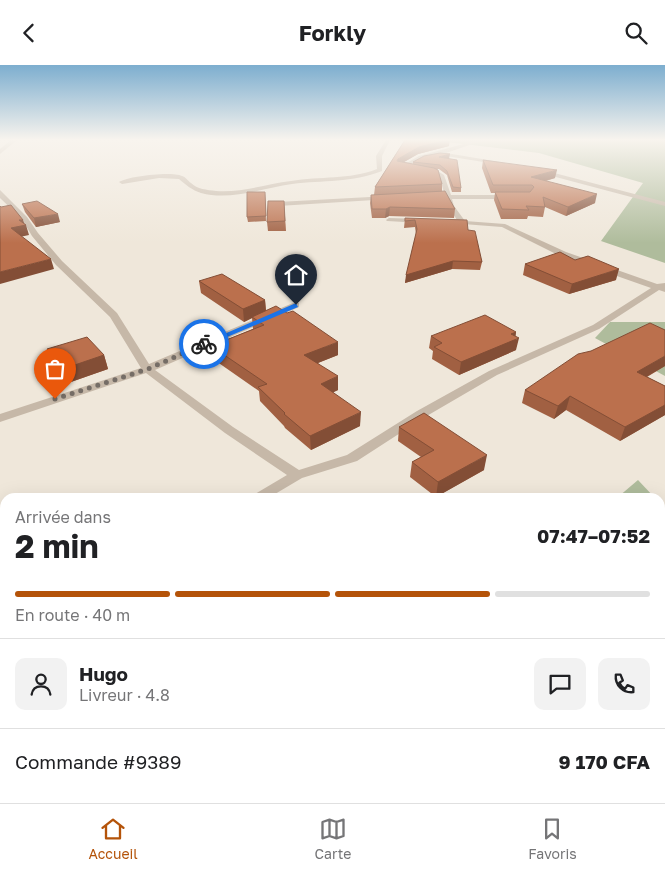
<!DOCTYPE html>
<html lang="fr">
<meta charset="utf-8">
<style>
:root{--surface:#fff;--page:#f2f2f2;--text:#202124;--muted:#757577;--line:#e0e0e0;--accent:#b45309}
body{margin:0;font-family:"Golos Text",sans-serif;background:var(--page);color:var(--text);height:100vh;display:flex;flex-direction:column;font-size:19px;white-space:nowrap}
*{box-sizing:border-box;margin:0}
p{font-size:16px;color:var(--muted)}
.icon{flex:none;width:28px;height:28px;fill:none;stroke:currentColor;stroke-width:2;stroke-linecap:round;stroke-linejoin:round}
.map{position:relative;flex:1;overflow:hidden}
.drawer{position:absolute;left:0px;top:428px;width:665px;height:311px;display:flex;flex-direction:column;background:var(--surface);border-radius:15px 15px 0 0;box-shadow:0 5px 20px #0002}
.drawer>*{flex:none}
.pin{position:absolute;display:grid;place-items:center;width:42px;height:42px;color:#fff;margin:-51px -21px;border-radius:50% 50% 50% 0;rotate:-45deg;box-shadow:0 0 5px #0007}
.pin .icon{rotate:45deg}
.courier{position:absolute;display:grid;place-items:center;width:50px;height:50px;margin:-25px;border:4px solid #1a73e8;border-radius:50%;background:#fff;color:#222;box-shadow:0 1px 6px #0007}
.head em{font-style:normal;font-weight:700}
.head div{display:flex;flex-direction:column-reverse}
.head{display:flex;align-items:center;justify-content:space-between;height:85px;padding:0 15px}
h1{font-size:32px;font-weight:700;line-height:38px}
.bar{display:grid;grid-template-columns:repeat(4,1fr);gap:8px 5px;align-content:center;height:60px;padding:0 15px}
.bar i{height:6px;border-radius:4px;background:var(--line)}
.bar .on{background:var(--accent)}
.bar p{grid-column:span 4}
.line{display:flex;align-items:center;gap:12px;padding:0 15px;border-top:1px solid var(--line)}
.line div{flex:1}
.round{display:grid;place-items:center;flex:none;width:52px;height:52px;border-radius:10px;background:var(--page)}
header{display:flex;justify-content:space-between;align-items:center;height:65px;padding:0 15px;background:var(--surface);font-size:22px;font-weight:700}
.tab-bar{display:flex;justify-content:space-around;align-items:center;height:70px;border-top:1px solid var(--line);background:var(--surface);font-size:14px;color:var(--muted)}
.tab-bar a{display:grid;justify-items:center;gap:2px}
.tab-bar .on{color:var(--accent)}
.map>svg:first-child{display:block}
.green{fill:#afbc9c}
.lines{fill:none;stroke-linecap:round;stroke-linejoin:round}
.minor{fill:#c6b8a8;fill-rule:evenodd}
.wall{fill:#a16042}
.shaded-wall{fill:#834e36}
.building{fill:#bb704d;stroke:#834e36}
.route{fill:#1a73e8}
.done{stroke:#756d66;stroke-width:5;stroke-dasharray:0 9}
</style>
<header><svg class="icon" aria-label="back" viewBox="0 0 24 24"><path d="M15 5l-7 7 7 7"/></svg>Forkly<svg class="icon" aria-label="search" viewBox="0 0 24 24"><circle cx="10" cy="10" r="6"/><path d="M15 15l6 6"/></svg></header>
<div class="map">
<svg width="665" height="738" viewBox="0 0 665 738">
<rect width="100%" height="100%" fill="#efe7da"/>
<g class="green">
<polygon points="430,75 665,75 665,198 601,176 643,118 539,88"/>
<polygon points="610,257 665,257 665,311 595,273"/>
<polygon points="638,415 654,432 618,432"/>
<polygon points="660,439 665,444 665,738 285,738 290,734 660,734"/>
</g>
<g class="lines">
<g class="minor">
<polygon points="11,75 16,76 0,89 0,84"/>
<path d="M386,75H390L382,91V106C352,118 323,115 292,119C263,123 231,136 201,128C192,125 186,120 179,114L159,113L122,119L119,117C129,111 171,106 182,111C186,112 188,116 191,118C197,124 207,125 216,126C241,128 266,119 291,116C320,111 349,115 377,104L376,91Z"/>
<polygon points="478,75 484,75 446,88 500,97 502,100 440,90 423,93 403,104 398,103 419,91"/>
<polygon points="539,104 665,137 665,141 537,107"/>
<path d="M421,105H436L444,110L451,130H510L513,132L510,134H452L454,141L465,156L505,159L566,187L657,219L665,218V227L659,225L599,264L497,310L425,352L357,396L302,413L270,432H253L255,429L287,410L225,368L146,308L0,357V349L141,303L110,252L56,200L32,171L22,154L0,133V125L27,152L38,168L62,196L117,248L149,299L293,238H299V242L155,305L233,362L299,405L347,390L417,346L489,306L593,260L651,223L560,191L502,162L450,158V156L457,155L448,141L446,134H430L427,132L430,130H445C439,111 441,110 421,107Z"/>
<polygon points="388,131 390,132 390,134 278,141 275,139 278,137"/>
<polygon points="389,153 422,154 425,156 422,158 387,156 386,155"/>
<polygon points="5,559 5,576 0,578 0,561"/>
</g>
</g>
<g class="wall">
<polygon points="405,75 449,81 418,89 404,97 413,99 413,97 449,94 461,123 461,127 452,127 447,110 439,104 437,104 442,119 442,127 455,144 454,153 389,151 385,153 372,153 370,138 371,130 374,130 375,122"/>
<polygon points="483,95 555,113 546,116 595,138 566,151 545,142 543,152 528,151 527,154 501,154 494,135 495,128 491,128 482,103"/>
<polygon points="265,127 266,156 248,157 247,152"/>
<polygon points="284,136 286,166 268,166 267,157"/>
<polygon points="22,139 60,157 36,162 25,147"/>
<polygon points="405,153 468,165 482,197 480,205 452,204 405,218 416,169 415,162 404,163"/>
<polygon points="575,195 616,215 569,229 523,210 525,199"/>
<polygon points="199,216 265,235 266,246 338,290 318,298 338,325 333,327 360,361 311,385 285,363 284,361 260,336 259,326 213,294 211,281 253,264 252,253 244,257 201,228"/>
<polygon points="516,267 515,272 516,285 459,310 432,294 433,286 429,283 431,271"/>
<polygon points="47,284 104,290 108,304 68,318 52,298"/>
<polygon points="591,286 665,301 647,312 665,321 665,350 620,376 566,345 554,354 522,338 525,325"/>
<polygon points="399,362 484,405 436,432 410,412 412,397 421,392 398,376"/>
</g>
<g class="shaded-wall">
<polygon points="447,75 450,75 449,81 418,89 397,101 396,104 398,94 419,82"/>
<polygon points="450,89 449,94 439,92"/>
<polygon points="557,105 555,113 529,120 531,112"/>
<polygon points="597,129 595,138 566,151 568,142"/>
<polygon points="390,142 389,151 385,153 386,144"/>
<polygon points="58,149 60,157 36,162 34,153"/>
<polygon points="19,155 23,155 25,160 26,160 29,170 15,173 11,163"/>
<polygon points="51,194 54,204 0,219 0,207"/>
<polygon points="453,196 452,204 405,218 406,210"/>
<polygon points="619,204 616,215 569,229 572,219"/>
<polygon points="265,235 266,247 252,252 252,253 244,257 243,244"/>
<polygon points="516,267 515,275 519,273 516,285 459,310 461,297 511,269"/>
<polygon points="338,277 338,290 305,303 304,290"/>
<polygon points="104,290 108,304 68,318 63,304"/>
<polygon points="665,291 665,301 632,320 637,307"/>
<polygon points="338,311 338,325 322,333 321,319"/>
<polygon points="570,331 566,345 554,354 558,341"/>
<polygon points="665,340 665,350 620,376 625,362"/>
<polygon points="361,347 360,361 311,385 310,371"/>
<polygon points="487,390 484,405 436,432 438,417"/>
<polygon points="5,504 5,518 2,512 0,512 0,506"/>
<polygon points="47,734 81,734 75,738 41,738"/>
</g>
<g class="building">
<polygon points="405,75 447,75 419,82 398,94 397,96 434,103 438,105 442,119 375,122"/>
<polygon points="440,88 450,89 439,92 457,95 461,123 453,122 447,106 440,100 413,97 424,91"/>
<polygon points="483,95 557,105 531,112 597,129 568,142 543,132 545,142 526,141 529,145 502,144 495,127 530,127 534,122 532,120 493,120"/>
<polygon points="445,126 455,144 390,142 386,144 372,144 371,130"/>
<polygon points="247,127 265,127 266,151 247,152"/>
<polygon points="37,136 58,149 34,153 22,139"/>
<polygon points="268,136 284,136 285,156 267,157"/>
<polygon points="11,140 23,155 19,155 26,160 11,163 51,194 0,207 0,141 1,142"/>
<polygon points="405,153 467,155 468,165 475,166 482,197 453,196 406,210 417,164 415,155 405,156"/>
<polygon points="560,187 575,195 588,191 619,204 572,219 525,199"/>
<polygon points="222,209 265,235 243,244 199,216"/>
<polygon points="276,241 287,248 293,246 338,277 304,290 338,311 321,319 361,347 310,371 284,349 285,348 258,322 267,319 211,281 264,260 252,252"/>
<polygon points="485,250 516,267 511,269 519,273 461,297 434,282 442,278 431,271"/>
<polygon points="650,258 665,265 665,291 637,307 665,321 665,340 625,362 570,331 558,341 525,325 578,289 591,286"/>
<polygon points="87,272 104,290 63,304 47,284"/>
<polygon points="424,348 487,390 438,417 412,397 434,385 399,362"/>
<polygon points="0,449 3,454 5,453 5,504 0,506"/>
<polygon points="5,681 5,734 47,734 41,738 0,738 0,684"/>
</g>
<linearGradient id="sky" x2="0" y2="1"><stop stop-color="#7daecf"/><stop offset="0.42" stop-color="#f8f4ee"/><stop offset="1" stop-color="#f8f4ee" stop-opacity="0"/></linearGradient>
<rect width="665" height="178" fill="url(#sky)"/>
<polygon class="route" points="296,238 298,242 206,281 201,279"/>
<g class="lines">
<polyline class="done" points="55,334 148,304 204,279"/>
</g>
</svg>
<div class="pin" style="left:55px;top:334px;background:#ea580c"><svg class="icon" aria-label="bag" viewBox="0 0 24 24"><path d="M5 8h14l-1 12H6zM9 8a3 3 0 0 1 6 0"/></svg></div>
<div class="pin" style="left:296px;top:240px;background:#1f2937"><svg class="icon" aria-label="home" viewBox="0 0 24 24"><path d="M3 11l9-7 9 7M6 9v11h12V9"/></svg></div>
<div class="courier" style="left:204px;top:279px"><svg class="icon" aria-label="bike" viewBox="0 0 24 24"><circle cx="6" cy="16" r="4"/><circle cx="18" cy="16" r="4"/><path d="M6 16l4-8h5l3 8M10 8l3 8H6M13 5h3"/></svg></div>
<section class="drawer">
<div class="head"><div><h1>2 min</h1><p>Arrivée dans</p></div><em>07:47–07:52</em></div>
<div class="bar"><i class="on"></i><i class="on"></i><i class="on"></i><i></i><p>En route · 40 m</p></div>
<div class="line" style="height:90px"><a class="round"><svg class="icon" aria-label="person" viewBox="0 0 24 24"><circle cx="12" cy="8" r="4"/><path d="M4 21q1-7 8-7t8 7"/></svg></a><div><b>Hugo</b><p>Livreur · 4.8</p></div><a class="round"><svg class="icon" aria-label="chat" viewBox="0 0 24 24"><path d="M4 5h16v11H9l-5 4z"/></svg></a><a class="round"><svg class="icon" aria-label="phone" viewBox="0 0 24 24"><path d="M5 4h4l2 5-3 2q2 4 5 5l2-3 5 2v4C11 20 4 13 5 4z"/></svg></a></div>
<div class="line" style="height:65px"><div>Commande #9389</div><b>9 170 CFA</b></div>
</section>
</div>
<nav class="tab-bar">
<a class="on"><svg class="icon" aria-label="home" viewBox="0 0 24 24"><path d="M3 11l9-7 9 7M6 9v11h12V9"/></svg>Accueil</a>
<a><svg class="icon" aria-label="map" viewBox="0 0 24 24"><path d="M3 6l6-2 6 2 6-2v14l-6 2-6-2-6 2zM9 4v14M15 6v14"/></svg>Carte</a>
<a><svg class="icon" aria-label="saved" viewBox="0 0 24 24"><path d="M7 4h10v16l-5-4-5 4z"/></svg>Favoris</a>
</nav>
